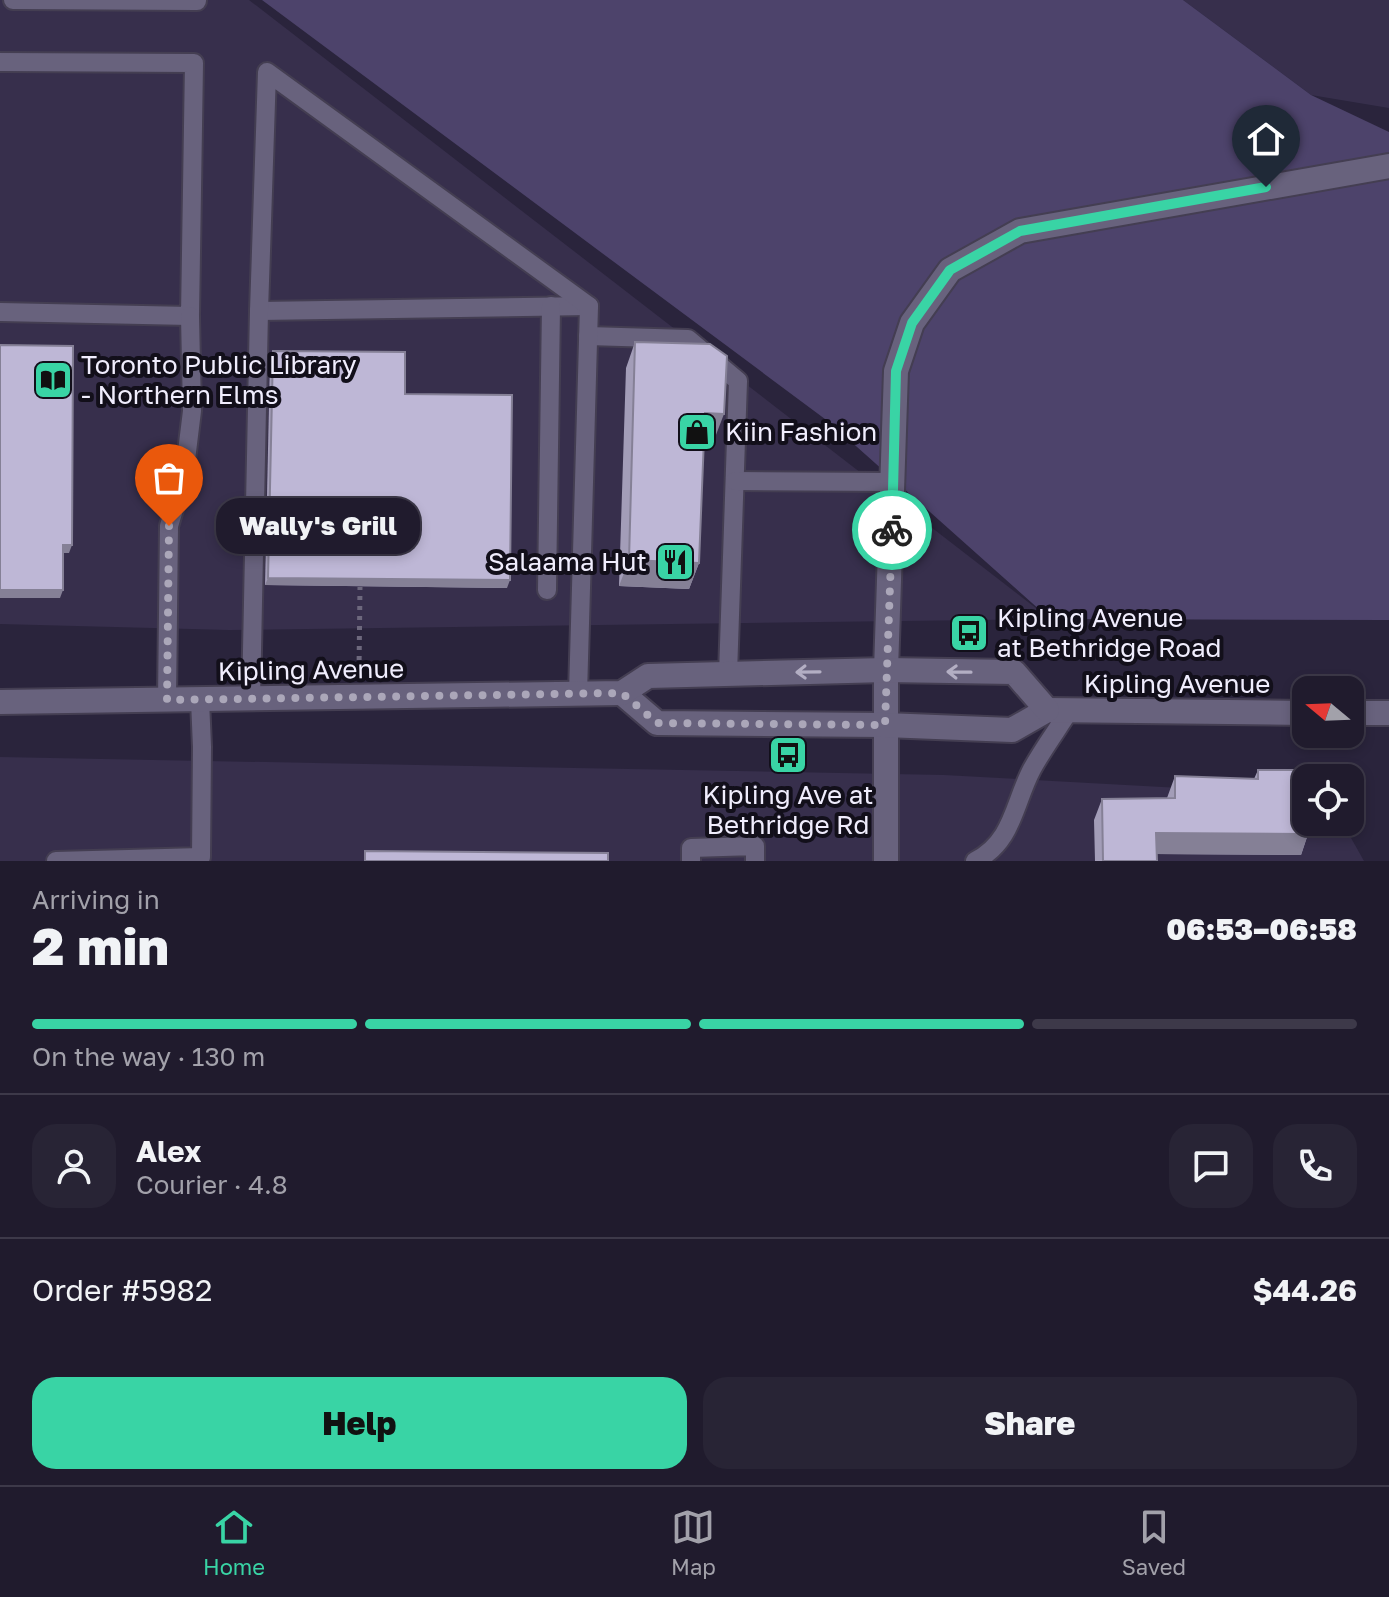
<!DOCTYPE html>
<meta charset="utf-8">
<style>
:root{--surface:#201b2d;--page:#282435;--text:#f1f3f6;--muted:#a2a1aa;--line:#3d3949;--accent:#39d4a5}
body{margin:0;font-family:"Golos Text",sans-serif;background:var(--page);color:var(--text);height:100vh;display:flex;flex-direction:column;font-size:30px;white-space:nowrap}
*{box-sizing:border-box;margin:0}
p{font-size:26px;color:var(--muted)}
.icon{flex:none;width:44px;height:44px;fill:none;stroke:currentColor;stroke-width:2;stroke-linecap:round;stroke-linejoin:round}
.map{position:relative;height:861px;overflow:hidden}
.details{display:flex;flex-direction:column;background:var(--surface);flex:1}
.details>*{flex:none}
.needle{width:52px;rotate:289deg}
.buttons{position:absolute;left:1292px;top:676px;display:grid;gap:16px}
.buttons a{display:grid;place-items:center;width:72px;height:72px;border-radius:16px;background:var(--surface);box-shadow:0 4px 12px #0003,0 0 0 2px var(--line);font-size:40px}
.pin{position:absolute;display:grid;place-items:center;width:68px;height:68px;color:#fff;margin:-82px -34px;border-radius:50% 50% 50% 0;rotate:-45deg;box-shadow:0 0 8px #0007}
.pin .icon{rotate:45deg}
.courier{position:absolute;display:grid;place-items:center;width:80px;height:80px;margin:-40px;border:6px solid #39d4a5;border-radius:50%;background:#fff;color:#222;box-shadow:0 2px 10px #0007}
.bubble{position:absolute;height:56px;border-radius:24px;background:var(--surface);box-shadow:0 4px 12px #0003,0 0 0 2px var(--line);font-size:26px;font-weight:800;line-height:56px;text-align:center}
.overview em{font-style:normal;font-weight:800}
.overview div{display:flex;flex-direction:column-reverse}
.overview{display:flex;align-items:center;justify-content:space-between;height:136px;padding:0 32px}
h1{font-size:52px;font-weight:800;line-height:60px}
.bar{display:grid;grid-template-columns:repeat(4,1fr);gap:12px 8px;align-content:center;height:96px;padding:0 32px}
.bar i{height:10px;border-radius:6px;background:var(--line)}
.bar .on{background:var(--accent)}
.bar p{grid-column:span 4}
.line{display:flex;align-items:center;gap:20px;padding:0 32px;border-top:2px solid var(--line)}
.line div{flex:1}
.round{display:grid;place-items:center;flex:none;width:84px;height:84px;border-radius:24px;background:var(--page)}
.button{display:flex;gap:16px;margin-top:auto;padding:16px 32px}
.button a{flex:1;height:92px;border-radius:24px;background:var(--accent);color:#111;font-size:32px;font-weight:800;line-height:92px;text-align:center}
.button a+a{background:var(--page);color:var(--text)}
.dock{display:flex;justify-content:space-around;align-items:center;height:112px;border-top:2px solid var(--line);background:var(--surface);font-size:22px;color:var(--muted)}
.dock a{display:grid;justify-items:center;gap:4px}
.dock .on{color:var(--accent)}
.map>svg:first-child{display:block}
.built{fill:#372f4c}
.green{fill:#4d436b}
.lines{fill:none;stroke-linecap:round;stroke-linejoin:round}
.lane-casing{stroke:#443e52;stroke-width:22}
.street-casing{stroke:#443e52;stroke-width:28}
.secondary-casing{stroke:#443e52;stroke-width:28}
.path{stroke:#6d687d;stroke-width:5;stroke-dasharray:4 6;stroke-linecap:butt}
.lane{stroke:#68627d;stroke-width:18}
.street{stroke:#68627d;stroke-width:24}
.secondary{stroke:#68627d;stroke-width:24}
.wall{fill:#a39db8}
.shaded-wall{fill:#858096}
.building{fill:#beb7d6;stroke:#858096;stroke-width:2}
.oneway{stroke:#b3aec3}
.done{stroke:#aba7b9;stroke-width:8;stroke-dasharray:0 14.4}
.route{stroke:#39d4a5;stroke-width:10}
.labels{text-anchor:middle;stroke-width:8;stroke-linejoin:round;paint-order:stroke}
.poi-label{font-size:26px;fill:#f0edfd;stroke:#120f1a;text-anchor:start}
.street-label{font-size:26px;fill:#f0edfd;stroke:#120f1a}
</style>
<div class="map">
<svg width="1389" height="861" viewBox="0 0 1389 861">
<rect width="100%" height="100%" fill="#2a243c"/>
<g class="built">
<polygon points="0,0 249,0 1050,619 229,630 0,624"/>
<polygon points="1183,0 1389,0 1389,108 1311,95"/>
<polygon points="0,757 944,775 1306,795 1306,822 1342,822 1364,861 0,861"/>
</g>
<polygon class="green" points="262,0 1183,0 1311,95 1389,132 1389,620 1050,619 829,422"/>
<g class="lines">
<defs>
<g id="lane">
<polyline points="13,0 197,1 195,0"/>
<polyline points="0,62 194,63 190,316 0,312"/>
<polyline points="259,311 589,306"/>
<polyline points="588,336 688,339 738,381 728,674"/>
<polyline points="735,481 893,482"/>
<polyline points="547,590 551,306"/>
<polyline points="251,699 259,311 267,72 589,306 578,694"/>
<polyline points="167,700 169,526 184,476 192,411 190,316"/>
<polyline points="56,861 201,857 202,747 200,700"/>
<polyline points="691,861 691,848 755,846 755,861"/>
<path d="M975,861C1013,842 1014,803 1032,769C1043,749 1057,730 1069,711"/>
</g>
<polyline id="street" points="886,861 886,670 896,371 912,323 950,270 1020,231 1389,166"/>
<g id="secondary">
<polyline points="622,693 657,723 885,725 1012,730 1047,710 1306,713"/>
<polyline points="0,702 622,693 648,676 886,670 1014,672 1047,710"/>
<polyline points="1350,713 1389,713"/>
</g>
</defs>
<use href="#lane" class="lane-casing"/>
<use href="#street" class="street-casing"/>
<use href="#secondary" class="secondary-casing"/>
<polyline class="path" points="359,670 360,587"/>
<use href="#lane" class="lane"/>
<use href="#street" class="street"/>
<use href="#secondary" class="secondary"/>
</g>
<g class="wall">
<polygon points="635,342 714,440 704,440 699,563 689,589 619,586 626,368"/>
<polygon points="273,351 405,394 507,588 265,585 270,359"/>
<polygon points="1258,770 1308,834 1301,855 1156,854 1157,861 1095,861 1094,820 1102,799 1167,798 1175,776 1254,779"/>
</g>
<g class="shaded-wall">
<polygon points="705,413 724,414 714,440 696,439"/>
<polygon points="63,545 72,545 69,553 60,553"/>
<polygon points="629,560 699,563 689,589 619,586"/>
<polygon points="268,578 510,580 507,588 265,585"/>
<polygon points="0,590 63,590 60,598 0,598"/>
<polygon points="1156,833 1308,834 1301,855 1148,854"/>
</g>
<g class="building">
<polygon points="635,342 710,344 727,356 724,414 705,413 699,563 629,560"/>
<polygon points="0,345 73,346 72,545 63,545 63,590 0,590"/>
<polygon points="273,351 405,352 405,394 512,395 510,580 268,578"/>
<polygon points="1258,770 1308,770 1308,778 1306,778 1306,822 1308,822 1308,834 1156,833 1157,861 1103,861 1102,799 1175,798 1175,776 1258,779"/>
<polygon points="365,851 608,853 608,861 365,861"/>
</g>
<defs><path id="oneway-shaft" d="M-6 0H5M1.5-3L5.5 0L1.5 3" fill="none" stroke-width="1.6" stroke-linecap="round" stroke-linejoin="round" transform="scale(2)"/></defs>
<g class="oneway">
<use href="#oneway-shaft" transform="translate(808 672) rotate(179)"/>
<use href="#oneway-shaft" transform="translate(959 672) rotate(-179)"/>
</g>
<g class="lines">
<polyline class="done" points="169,526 167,700 622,693 657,723 885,725 892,530"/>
<polyline class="route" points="892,530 896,371 912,323 950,270 1020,231 1266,187"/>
</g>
<defs>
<symbol id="library-square" viewBox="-11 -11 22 22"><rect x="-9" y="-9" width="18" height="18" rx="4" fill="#39d4a5" stroke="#120f1a"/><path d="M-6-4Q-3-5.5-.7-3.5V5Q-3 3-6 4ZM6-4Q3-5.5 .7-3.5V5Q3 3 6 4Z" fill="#111"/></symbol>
<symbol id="shop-square" viewBox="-11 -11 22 22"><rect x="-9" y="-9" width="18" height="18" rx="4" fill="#39d4a5" stroke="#120f1a"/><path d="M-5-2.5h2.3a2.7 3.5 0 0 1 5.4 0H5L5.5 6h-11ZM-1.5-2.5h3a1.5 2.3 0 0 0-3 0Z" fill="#111"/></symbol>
<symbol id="restaurant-square" viewBox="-11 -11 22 22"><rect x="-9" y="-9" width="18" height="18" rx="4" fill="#39d4a5" stroke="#120f1a"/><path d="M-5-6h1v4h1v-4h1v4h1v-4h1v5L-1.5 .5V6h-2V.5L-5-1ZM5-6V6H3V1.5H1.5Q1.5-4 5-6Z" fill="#111"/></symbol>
<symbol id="bus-square" viewBox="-11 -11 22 22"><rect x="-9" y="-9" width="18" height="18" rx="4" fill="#39d4a5" stroke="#120f1a"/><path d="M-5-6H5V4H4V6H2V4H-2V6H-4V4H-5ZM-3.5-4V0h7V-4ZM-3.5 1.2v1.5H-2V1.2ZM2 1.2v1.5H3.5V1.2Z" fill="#111"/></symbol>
</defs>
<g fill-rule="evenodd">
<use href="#library-square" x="31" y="358" width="44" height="44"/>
<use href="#shop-square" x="675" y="410" width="44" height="44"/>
<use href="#restaurant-square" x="653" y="540" width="44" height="44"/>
<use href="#bus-square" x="947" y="611" width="44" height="44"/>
<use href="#bus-square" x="766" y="733" width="44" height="44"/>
</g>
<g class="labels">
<g class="poi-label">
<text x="81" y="374">Toronto Public Library<tspan x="81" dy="30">- Northern Elms</tspan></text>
<text x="725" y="441">Kiin Fashion</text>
<text x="647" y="571" text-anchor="end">Salaama Hut</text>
<text x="997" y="627">Kipling Avenue<tspan x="997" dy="30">at Bethridge Road</tspan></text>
<text x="788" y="804" text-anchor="middle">Kipling Ave at<tspan x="788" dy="30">Bethridge Rd</tspan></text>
</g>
<g class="street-label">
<text transform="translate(311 670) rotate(-1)" y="9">Kipling Avenue</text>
<text x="1177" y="693">Kipling Avenue</text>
</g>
</g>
</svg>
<div class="buttons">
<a><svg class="needle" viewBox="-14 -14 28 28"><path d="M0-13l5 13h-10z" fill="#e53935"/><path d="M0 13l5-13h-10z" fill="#a2a1aa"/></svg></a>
<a><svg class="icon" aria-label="locate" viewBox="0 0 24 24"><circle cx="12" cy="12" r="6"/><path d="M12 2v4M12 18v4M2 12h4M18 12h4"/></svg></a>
</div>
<div class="pin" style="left:169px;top:526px;background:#ea580c"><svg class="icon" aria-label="bag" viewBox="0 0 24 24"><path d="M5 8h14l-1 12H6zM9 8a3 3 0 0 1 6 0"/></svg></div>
<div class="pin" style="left:1266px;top:187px;background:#1f2937"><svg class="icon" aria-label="home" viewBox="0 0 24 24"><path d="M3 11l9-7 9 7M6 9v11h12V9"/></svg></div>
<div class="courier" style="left:892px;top:530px"><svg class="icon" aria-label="bike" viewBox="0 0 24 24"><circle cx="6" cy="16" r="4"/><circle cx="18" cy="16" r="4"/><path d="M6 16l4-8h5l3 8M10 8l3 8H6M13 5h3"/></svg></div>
<div class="bubble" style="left:216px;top:498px;width:204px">Wally's Grill</div>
</div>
<section class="details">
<div class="overview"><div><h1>2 min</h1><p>Arriving in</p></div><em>06:53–06:58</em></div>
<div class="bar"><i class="on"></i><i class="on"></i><i class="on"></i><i></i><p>On the way · 130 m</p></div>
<div class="line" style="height:144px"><a class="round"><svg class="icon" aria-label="person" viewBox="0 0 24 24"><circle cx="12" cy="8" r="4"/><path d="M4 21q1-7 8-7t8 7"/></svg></a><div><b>Alex</b><p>Courier · 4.8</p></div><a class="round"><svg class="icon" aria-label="chat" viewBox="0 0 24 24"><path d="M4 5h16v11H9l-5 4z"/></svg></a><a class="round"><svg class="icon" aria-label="phone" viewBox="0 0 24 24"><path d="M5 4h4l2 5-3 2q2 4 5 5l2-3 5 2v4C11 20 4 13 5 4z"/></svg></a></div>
<div class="line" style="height:104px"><div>Order #5982</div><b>$44.26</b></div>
<div class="button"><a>Help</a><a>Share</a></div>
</section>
<nav class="dock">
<a class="on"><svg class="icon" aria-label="home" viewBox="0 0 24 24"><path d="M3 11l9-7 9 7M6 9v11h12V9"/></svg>Home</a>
<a><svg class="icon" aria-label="map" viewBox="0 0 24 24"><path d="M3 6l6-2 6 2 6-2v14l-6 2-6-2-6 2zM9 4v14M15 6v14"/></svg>Map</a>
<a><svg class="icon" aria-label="saved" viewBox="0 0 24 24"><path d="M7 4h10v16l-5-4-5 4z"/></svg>Saved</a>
</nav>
